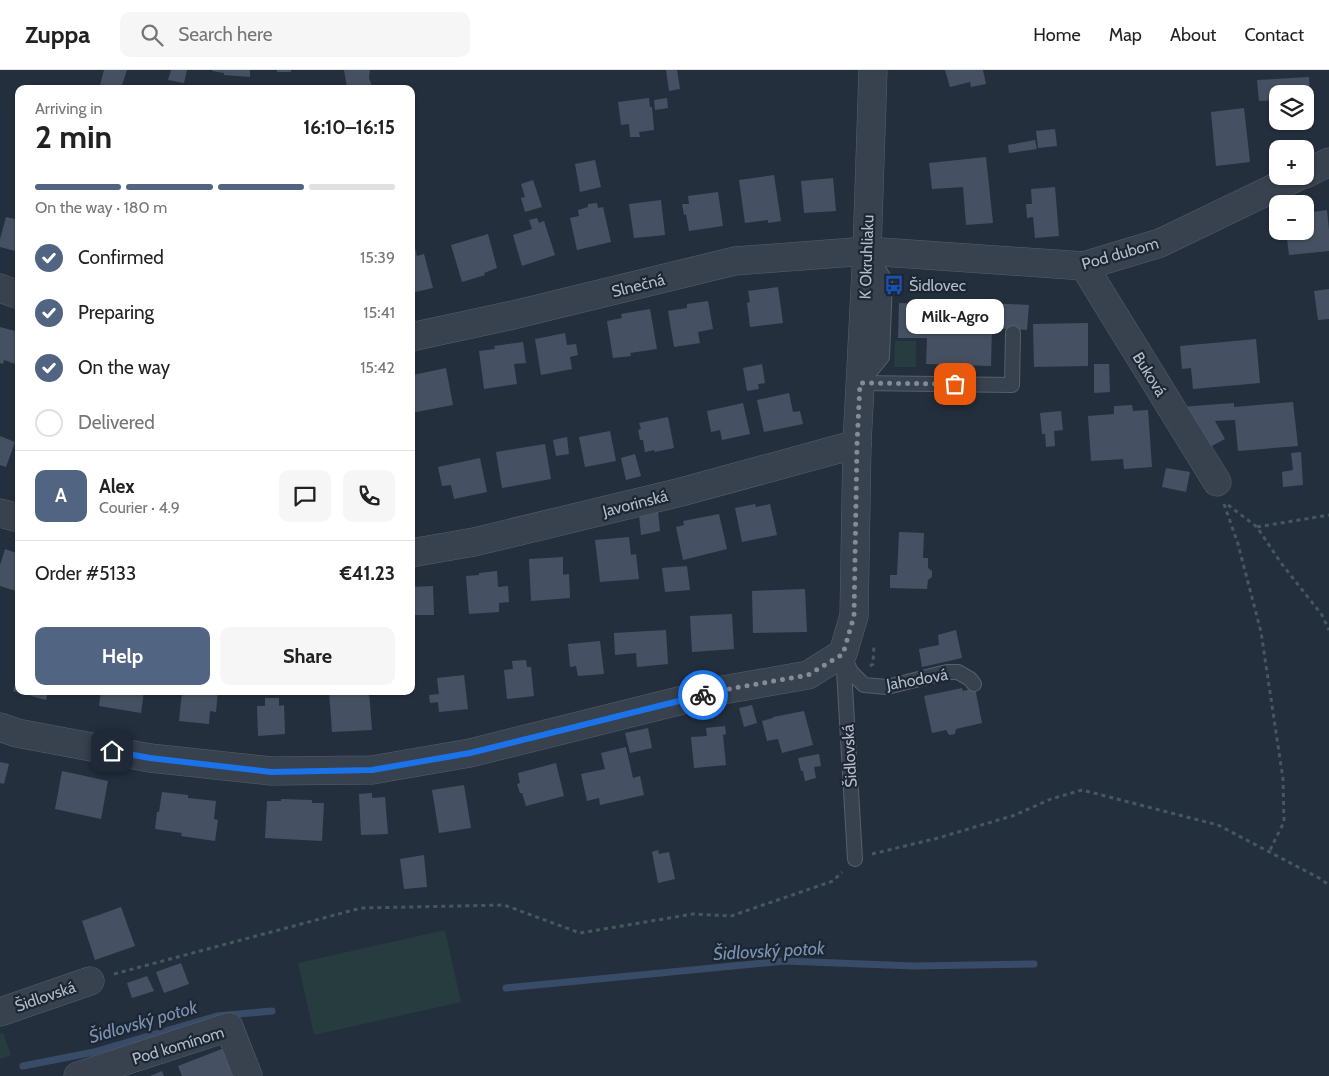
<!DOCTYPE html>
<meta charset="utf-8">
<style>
:root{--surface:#fff;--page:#f6f6f6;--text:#222;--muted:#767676;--line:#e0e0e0;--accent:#516482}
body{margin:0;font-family:Cabin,sans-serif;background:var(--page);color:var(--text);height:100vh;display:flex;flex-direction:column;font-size:19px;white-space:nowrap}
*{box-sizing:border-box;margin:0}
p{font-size:16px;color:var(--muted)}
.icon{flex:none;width:28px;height:28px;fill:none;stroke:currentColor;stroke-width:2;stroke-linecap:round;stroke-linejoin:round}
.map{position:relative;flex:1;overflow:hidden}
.details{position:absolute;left:15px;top:15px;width:400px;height:610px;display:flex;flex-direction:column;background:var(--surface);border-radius:10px;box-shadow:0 1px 4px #0004}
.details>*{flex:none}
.buttons{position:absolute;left:1269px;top:15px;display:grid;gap:10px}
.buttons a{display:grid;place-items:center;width:45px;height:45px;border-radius:10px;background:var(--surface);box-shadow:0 1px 4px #0004;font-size:25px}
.pin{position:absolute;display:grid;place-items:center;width:42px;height:42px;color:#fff;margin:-21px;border-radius:10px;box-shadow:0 2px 8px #0006}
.courier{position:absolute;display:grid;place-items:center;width:50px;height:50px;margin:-25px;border:4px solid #1a73e8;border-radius:50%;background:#fff;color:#222;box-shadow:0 1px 6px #0007}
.bubble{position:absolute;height:35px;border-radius:10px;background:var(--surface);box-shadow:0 1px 4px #0004;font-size:16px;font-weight:700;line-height:35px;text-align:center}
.overview em{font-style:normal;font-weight:700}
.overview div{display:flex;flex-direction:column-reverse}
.overview{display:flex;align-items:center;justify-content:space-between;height:85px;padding:0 20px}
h1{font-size:32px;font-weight:700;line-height:38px}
.bar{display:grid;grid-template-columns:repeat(4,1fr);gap:8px 5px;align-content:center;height:60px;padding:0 20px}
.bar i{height:6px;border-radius:4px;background:var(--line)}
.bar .active{background:var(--accent)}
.bar p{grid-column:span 4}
.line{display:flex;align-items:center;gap:12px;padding:0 20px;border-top:1px solid var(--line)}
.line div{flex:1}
.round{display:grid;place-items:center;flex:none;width:52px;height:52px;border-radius:10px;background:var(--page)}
ol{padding:0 20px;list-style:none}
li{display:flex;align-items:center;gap:15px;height:55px}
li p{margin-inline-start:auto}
li .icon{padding:5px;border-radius:50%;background:var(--accent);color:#fff;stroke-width:4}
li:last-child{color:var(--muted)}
li i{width:28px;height:28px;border:2px solid var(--line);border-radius:50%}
.button{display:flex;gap:10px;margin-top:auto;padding:10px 20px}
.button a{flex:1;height:58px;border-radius:10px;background:var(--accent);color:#fff;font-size:20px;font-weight:700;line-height:58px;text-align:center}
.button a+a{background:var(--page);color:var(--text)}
header{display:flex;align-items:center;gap:30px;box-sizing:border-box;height:70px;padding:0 25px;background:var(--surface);border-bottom:1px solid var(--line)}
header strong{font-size:24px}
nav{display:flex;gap:28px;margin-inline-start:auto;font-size:18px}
.search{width:350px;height:45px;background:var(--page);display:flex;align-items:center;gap:12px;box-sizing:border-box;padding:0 18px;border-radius:10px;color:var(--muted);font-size:19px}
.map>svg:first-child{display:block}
.green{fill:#263c3f}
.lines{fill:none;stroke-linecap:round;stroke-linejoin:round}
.stream{stroke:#394c67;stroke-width:7}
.building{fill:#455162}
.service-casing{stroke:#565f6c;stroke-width:16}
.minor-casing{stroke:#565f6c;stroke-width:29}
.path{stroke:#44595c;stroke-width:3;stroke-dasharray:4 4;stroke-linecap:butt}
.service{stroke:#38414e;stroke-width:14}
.minor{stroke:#38414e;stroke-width:28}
.done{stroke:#828b98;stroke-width:5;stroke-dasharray:0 9}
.route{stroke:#1a73e8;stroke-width:6}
.labels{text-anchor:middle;stroke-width:4.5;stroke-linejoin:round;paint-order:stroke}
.street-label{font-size:16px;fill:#b4bcc9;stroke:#1d2633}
.poi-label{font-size:16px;fill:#b4bcc9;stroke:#1d2633;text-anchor:start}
.water-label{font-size:18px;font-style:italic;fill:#7c92b1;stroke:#1d2633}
</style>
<header>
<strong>Zuppa</strong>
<div class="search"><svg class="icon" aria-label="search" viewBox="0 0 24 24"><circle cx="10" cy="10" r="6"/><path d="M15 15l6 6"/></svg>Search here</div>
<nav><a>Home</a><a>Map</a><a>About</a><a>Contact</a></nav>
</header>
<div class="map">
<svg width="1329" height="1006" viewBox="0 0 1329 1006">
<rect width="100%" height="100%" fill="#242f3e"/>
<g class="green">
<polygon points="895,271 916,271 916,297 894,297"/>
<polygon points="445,860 461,932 314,965 298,893"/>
<polygon points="3,963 11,985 0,989 0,964"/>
</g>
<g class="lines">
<g class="stream">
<polyline points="506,918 785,891 914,896 1034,894"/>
<polyline points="23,996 94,982 217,946 272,941"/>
</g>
</g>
<g class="building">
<polygon points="104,0 127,0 121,18 99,19"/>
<polygon points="171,0 187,0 184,13 168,10"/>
<polygon points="212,0 250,0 250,7 224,5 224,3 212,1"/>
<rect x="277" y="0" width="14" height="2"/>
<polygon points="344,0 370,0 369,8 373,19 343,19 347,17"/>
<polygon points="666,0 677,0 680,19 669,21"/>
<polygon points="945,0 983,0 986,14 971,17 970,12 950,17"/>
<polygon points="1309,7 1312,58 1292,59 1291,51 1305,51 1305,24 1278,24 1278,30 1259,31 1257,10"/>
<polygon points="649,28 650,37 652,37 654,60 639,62 640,67 630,67 629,54 621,55 618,32"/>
<polygon points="667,28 668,38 655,40 654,30"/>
<polygon points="1244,38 1250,92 1216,96 1211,42"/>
<polygon points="1055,59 1057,76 1038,78 1036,61"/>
<polygon points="1035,70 1037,79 1009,83 1008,75"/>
<polygon points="986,87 993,153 966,155 963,117 932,119 929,93"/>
<polygon points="595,90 601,117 580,122 575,94"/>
<polygon points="774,105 781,151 768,153 768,150 745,153 739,110"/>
<polygon points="833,108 836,141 804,143 801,111"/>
<polygon points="533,110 542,137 525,142 521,128 525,127 521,114"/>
<polygon points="1055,117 1059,166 1035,168 1033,147 1027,148 1026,134 1032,134 1031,119"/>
<polygon points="718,122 723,156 689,161 686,144 684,145 682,134 689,134 688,126"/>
<polygon points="661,130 665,165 634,168 629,134"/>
<polygon points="597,133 598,138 603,137 611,172 577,180 570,148 579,146 578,140 588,137 588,134"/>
<polygon points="1327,140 1329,160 1329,181 1289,185 1286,161 1305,161 1305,143"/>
<polygon points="6,147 19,150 19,182 0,177 0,169"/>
<polygon points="537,148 539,153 544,151 555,185 522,196 513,165 532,159 529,150"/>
<polygon points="488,164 497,198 484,203 485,205 462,212 451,175"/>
<polygon points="415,178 417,186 424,184 433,218 411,223 411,179"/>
<polygon points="778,217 783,253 750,257 747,233 750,232 748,221"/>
<polygon points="1329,219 1329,249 1318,250 1314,221"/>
<polygon points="928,230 1029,235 1027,260 992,258 991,296 926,294 927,268 898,268 899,233 928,234"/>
<polygon points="708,231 713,259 698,262 700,273 674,277 668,241 687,238 687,234"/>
<polygon points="650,239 657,279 630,283 631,286 613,288 607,251 622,248 621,244"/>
<polygon points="1088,253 1088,296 1034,297 1033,254"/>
<polygon points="0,257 19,262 18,295 4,290 3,294 0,293"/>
<polygon points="565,263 567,275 576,274 578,285 570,287 572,299 541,305 535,269"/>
<polygon points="1256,269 1260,313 1193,319 1191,298 1182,299 1180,276"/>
<polygon points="523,272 526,293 514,294 517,314 484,319 479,281 495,279 494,276"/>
<polygon points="762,294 765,313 758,314 759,319 747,321 743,298"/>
<polygon points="1094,294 1109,294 1110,322 1094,323"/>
<polygon points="446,298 453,335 411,343 411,317 415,316 413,305"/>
<polygon points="789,323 793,342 800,341 803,354 764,362 757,330"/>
<polygon points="1293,332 1298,376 1238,381 1235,350 1215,351 1225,369 1210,377 1180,337 1234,333 1234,337"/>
<polygon points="743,333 750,364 722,370 720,360 711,362 707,341"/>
<polygon points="1132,335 1133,341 1148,340 1152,397 1124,399 1123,389 1091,391 1088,346 1114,344 1114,336"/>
<polygon points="1061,341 1063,360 1054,361 1055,376 1046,377 1045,364 1042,364 1040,343"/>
<polygon points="668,347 674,378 655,382 654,380 645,382 643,370 640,370 638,360 641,359 639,353"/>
<polygon points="610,361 616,391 585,397 579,367"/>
<polygon points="0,366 15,372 6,397 0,395"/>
<polygon points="567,367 569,384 556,386 553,370"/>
<polygon points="545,374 551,409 502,418 496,382"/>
<polygon points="1301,382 1303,415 1283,417 1282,402 1293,400 1291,383"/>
<polygon points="635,384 641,406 626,410 621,388"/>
<polygon points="480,388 487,422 454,429 451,415 442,416 438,397"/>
<polygon points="1166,398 1190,402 1186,422 1162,417"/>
<polygon points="755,434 756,437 770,434 777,465 742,472 735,438"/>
<polygon points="658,441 660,461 641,465 639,445"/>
<polygon points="719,444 727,479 683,490 676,457 684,455 683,451"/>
<polygon points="899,462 924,463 923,488 928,488 928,498 932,501 932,507 928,510 927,519 890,518 890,505 897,505"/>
<polygon points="629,467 631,485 636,484 639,509 600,512 595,470"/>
<polygon points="5,479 19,484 19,522 0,516 0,495"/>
<polygon points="563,487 563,505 569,504 570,528 531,531 529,489"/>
<polygon points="687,496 690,520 665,522 662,498"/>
<polygon points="497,501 498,517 508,516 509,532 499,533 499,542 469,544 466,506 479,505 479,503"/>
<polygon points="433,516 434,545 411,545 411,517"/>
<polygon points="805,519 807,562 753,563 752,521"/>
<polygon points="732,544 734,579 692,582 690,546"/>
<polygon points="666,560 668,594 637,597 636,583 615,585 614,563"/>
<polygon points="956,560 962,588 922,597 919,579 939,575 938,565"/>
<polygon points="600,571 604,604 578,606 576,596 570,597 568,574"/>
<polygon points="526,590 527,597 531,597 534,626 507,629 504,600 513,599 512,591"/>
<polygon points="18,604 19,621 48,621 46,630 13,621"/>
<polygon points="464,605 468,639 439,642 438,632 430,633 429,625 439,624 437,608"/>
<polygon points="962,618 963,621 975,618 982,653 956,659 955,664 949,665 946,660 932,663 924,626"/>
<polygon points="101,621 144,621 141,643 99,636"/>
<polygon points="182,621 218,621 216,642 210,641 209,654 179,651"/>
<polygon points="329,621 369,621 372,660 332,662"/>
<polygon points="265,628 279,628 279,636 284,635 285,664 258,666 257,636 265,636"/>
<polygon points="752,635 757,653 744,657 739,638"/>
<polygon points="804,641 813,675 782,683 778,669 767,671 762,651 773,648 773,647"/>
<polygon points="725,656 726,664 723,665 726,695 694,698 691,667 707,666 706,658"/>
<polygon points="648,658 652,678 630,683 625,663"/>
<polygon points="626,677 633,708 640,706 644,725 600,735 599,728 587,731 581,704 605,699 601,683"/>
<polygon points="819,684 821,696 814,697 816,708 805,711 803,701 801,701 798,688"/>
<polygon points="0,692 9,694 4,714 0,713"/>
<polygon points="556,693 564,726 526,736 522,723 520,723 517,714 520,713 518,703"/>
<polygon points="62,701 108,711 101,749 55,739"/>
<polygon points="464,715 471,758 439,763 432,720"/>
<polygon points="162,722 188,725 188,728 216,731 214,749 218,750 215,771 181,766 182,763 155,759 157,742 159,742"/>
<polygon points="372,723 372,728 385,727 388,764 361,765 359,724"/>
<polygon points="281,729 312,730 312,733 324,733 322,771 265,768 267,731 281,731"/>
<polygon points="658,780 659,784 669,782 675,809 658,813 652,782"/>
<polygon points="424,785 427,817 404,819 400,789"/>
<polygon points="121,837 135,876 95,890 82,851"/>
<polygon points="181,893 189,914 164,923 156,902"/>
<polygon points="147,906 154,921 132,928 127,913"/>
<polygon points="227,977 239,1006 182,1006 178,996"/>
<polygon points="162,1001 164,1006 150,1006"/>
</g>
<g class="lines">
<defs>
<g id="service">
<polyline points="864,309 882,287 885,210 870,186"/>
<polyline points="860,313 1012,315 1013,263"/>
<polyline points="843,583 855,789"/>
<polyline points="845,589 851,602 864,615 887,617 947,602 958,602 970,609 974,614"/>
</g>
<g id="minor">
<polyline points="1305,104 1329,92"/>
<polyline points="1084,196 1217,412"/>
<polyline points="0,218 19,225"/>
<polyline points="411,267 513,245 735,191 867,181 1084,196 1160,173 1299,106"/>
<polyline points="0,443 19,448"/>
<polyline points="411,483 474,472 681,422 857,374"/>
<polyline points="0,657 17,663 150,688 271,701 372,700 470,683 723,620 808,605 843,583 854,546 857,374 867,181 873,0"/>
<polyline points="0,942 90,911"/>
<polyline points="78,1006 229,957 248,1006"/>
</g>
</defs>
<use href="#service" class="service-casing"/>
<use href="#minor" class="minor-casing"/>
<g class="path">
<polyline points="1224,434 1238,474 1261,562 1283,709 1284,752 1269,782"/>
<polyline points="1228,435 1257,457 1281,493 1322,545 1329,560"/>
<polyline points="1257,457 1329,445"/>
<polyline points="870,596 873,594 874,574"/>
<polyline points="872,784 938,768 1015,745 1051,729 1082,720 1218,755 1319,808 1329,815"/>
<polyline points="114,904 361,838 504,835 580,863 693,844 731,846 833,811 842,802"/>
</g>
<use href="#service" class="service"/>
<use href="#minor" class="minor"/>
</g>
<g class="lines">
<polyline class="done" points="703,625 723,620 808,605 843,584 854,546 857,374 860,313 955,314"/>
<polyline class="route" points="112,681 150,688 271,702 372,700 470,683 703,625"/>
</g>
<defs>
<symbol id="bus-bare" viewBox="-9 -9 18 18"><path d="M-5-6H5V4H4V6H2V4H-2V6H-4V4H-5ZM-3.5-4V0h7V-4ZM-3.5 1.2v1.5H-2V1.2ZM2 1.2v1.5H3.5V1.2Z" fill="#1a4fb4" stroke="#1d2633" stroke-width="2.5" paint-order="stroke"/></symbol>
</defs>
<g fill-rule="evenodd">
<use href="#bus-bare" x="880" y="201" width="28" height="28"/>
</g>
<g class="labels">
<g class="street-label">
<text transform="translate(1120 183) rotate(-16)" y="6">Pod dubom</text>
<text transform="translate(866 187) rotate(-88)" y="6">K Okruhliaku</text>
<text transform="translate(638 215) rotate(-14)" y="6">Slnečná</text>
<text transform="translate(1150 304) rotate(58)" y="6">Buková</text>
<text transform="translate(635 433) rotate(-14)" y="6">Javorinská</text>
<text transform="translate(917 609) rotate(-10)" y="6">Jahodová</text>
<text transform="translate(849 686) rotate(-93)" y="6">Šidlovská</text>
<text transform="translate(45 926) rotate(-19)" y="6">Šidlovská</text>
<text transform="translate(178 975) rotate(-17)" y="6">Pod komínom</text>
</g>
<g class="poi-label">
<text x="909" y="221">Šidlovec</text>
</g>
<g class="water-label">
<text transform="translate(769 881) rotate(-3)" y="6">Šidlovský potok</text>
<text transform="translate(143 952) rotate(-16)" y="6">Šidlovský potok</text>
</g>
</g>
</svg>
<div class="buttons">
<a><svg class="icon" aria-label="layers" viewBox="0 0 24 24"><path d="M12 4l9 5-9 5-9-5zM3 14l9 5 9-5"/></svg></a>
<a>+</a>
<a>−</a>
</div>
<div class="pin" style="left:955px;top:314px;background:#ea580c"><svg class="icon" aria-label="bag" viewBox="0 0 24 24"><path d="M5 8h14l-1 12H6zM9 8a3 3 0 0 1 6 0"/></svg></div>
<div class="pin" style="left:112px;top:681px;background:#1f2937"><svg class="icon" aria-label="home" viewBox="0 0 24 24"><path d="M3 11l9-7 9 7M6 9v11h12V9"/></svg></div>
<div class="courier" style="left:703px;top:625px"><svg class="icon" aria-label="bike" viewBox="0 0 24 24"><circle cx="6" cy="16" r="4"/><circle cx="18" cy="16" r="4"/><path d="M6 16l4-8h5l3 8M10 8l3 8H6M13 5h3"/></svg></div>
<div class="bubble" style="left:906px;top:229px;width:98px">Milk-Agro</div>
<section class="details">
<div class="overview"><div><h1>2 min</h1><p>Arriving in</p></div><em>16:10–16:15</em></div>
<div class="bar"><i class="active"></i><i class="active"></i><i class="active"></i><i></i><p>On the way · 180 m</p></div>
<ol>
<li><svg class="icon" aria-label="check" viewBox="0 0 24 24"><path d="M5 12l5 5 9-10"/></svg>Confirmed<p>15:39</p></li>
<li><svg class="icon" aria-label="check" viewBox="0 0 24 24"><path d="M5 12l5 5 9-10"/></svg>Preparing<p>15:41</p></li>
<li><svg class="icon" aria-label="check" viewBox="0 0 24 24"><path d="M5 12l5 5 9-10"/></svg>On the way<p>15:42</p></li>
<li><i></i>Delivered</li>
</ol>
<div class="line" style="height:90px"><b class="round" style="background:var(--accent);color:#fff">A</b><div><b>Alex</b><p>Courier · 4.9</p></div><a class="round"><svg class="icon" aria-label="chat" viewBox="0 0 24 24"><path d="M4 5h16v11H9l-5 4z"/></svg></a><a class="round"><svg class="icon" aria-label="phone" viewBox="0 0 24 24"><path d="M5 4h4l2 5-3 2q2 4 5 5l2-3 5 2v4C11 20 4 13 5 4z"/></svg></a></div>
<div class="line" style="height:65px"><div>Order #5133</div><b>€41.23</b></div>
<div class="button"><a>Help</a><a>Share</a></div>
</section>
</div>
